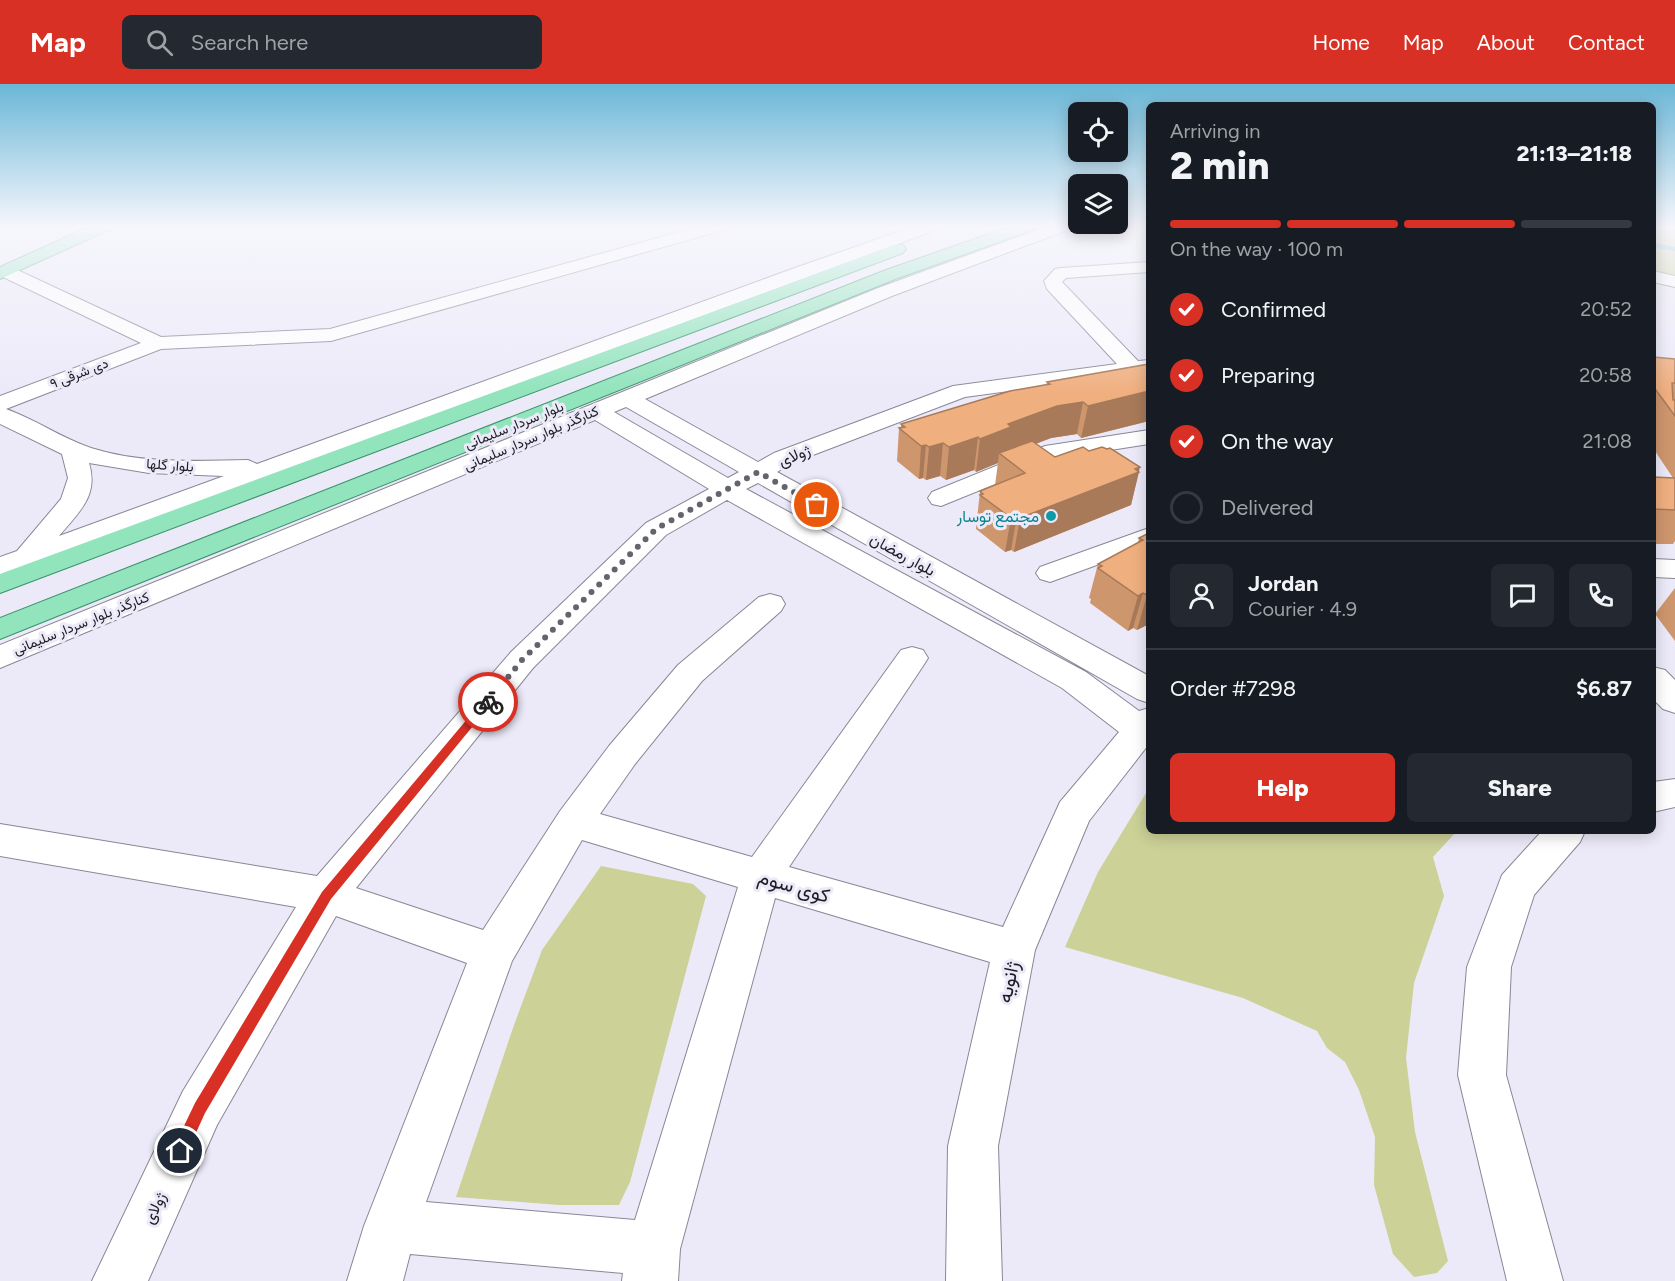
<!DOCTYPE html>
<meta charset="utf-8">
<style>
:root{--surface:#171b24;--page:#242831;--text:#f1f3f6;--muted:#9ea1a6;--line:#363941;--accent:#d93025}
body{margin:0;font-family:Figtree,Vazirmatn,sans-serif;background:var(--page);color:var(--text);height:100vh;display:flex;flex-direction:column;font-size:22px;white-space:nowrap}
*{box-sizing:border-box;margin:0}
p{font-size:20px;color:var(--muted)}
.icon{flex:none;width:33px;height:33px;fill:none;stroke:currentColor;stroke-width:2;stroke-linecap:round;stroke-linejoin:round}
.map{position:relative;flex:1;overflow:hidden}
.drawer{position:absolute;left:1146px;top:18px;width:510px;height:732px;display:flex;flex-direction:column;background:var(--surface);border-radius:9px;box-shadow:0 3px 15px #0003}
.drawer>*{flex:none}
.controls{position:absolute;left:1068px;top:18px;display:grid;gap:12px}
.controls a{display:grid;place-items:center;width:60px;height:60px;border-radius:9px;background:var(--surface);box-shadow:0 3px 15px #0003;font-size:30px}
.pin{position:absolute;display:grid;place-items:center;width:51px;height:51px;color:#fff;margin:-26px;border:3px solid #fff;border-radius:50%;box-shadow:0 2px 6px #0007}
.courier{position:absolute;display:grid;place-items:center;width:60px;height:60px;margin:-30px;border:4px solid #d93025;border-radius:50%;background:#fff;color:#222;box-shadow:0 2px 8px #0007}
.headline em{font-style:normal;font-weight:800}
.headline div{display:flex;flex-direction:column-reverse}
.headline{display:flex;align-items:center;justify-content:space-between;height:102px;padding:0 24px}
h1{font-size:39px;font-weight:800;line-height:45px}
.bar{display:grid;grid-template-columns:repeat(4,1fr);gap:9px 6px;align-content:center;height:72px;padding:0 24px}
.bar i{height:8px;border-radius:4px;background:var(--line)}
.bar .current{background:var(--accent)}
.bar p{grid-column:span 4}
.line{display:flex;align-items:center;gap:15px;padding:0 24px;border-top:2px solid var(--line)}
.line div{flex:1}
.round{display:grid;place-items:center;flex:none;width:63px;height:63px;border-radius:9px;background:var(--page)}
ol{padding:0 24px;list-style:none}
li{display:flex;align-items:center;gap:18px;height:66px}
li p{margin-inline-start:auto}
li .icon{padding:6px;border-radius:50%;background:var(--accent);color:#fff;stroke-width:4}
li:last-child{color:var(--muted)}
li i{width:33px;height:33px;border:3px solid var(--line);border-radius:50%}
.primary-button{display:flex;gap:12px;margin-top:auto;padding:12px 24px}
.primary-button a{flex:1;height:69px;border-radius:9px;background:var(--accent);color:#fff;font-size:24px;font-weight:800;line-height:69px;text-align:center}
.primary-button a+a{background:var(--page);color:var(--text)}
header{display:flex;align-items:center;gap:36px;box-sizing:border-box;height:84px;padding:0 30px;background:var(--accent);color:#fff}
header strong{font-size:28px}
nav{display:flex;gap:33px;margin-inline-start:auto;font-size:21px}
.search{width:420px;height:54px;background:var(--page);display:flex;align-items:center;gap:15px;box-sizing:border-box;padding:0 21px;border-radius:9px;color:var(--muted);font-size:22px}
.map>svg:first-child{display:block}
.green{fill:#ccd197}
.lines{fill:none;stroke-linecap:round;stroke-linejoin:round}
.stream{stroke:#4ebbbe;stroke-width:4.5}
.minor-casing{stroke:#898795;stroke-width:2}
.major-casing{stroke:#39926a;stroke-width:2}
.minor{fill:#fff;fill-rule:evenodd}
.major{fill:#91e4bc;fill-rule:evenodd}
.wall{fill:#ce966d}
.shaded-wall{fill:#a87a59}
.building{fill:#f0af7f;stroke:#a87a59;stroke-width:1.5}
.route{fill:#d93025}
.done{stroke:#65646d;stroke-width:6;stroke-dasharray:0 10.8}
.culture-dot{fill:#0f9aa8;stroke:#eceaf9;stroke-width:2}
.labels{text-anchor:middle;stroke-width:6;stroke-linejoin:round;paint-order:stroke}
.far-street-label{font-size:14px;fill:#1d1c22;stroke:#eceaf9}
.street-label{font-size:16px;fill:#1d1c22;stroke:#eceaf9}
.culture-label{font-size:16px;fill:#0d838f;stroke:#eceaf9;text-anchor:end}
.near-street-label{font-size:20px;fill:#1d1c22;stroke:#eceaf9}
</style>
<header>
<strong>Map</strong>
<div class="search"><svg class="icon" aria-label="search" viewBox="0 0 24 24"><circle cx="10" cy="10" r="6"/><path d="M15 15l6 6"/></svg>Search here</div>
<nav><a>Home</a><a>Map</a><a>About</a><a>Contact</a></nav>
</header>
<div class="map">
<svg width="1675" height="1197" viewBox="0 0 1675 1197">
<rect width="100%" height="100%" fill="#eceaf9"/>
<g class="green">
<polygon points="1653,142 1675,142 1675,195 1653,189"/>
<polygon points="1149,704 1149,747 1457,747 1433,773 1444,812 1414,899 1406,974 1415,1048 1448,1177 1437,1189 1414,1193 1393,1170 1374,1101 1375,1053 1359,1006 1345,978 1327,964 1317,947 1243,914 1065,863 1098,788"/>
<polygon points="601,782 693,800 706,812 630,1098 619,1121 559,1121 456,1113 514,941 542,866"/>
</g>
<g class="lines">
<polyline class="stream" points="1653,161 1675,165"/>
<defs>
<g id="minor">
<path d="M701,142H729L727,145L331,257L161,265L6,325C35,335 61,354 91,364C140,380 197,377 248,376L257,380L792,185L915,142H940L938,145L0,492V473L17,467L61,415L68,394L62,370L0,340V312L141,259L1,192V184H13L161,253L330,245ZM89,379L149,389L224,392L59,452C79,428 99,412 89,379Z"/>
<path d="M1048,142H1072L1070,145L892,212L645,315L758,378L774,369L953,302L1117,280L1047,205L1044,197L1055,185L1061,184L1149,178V188L1066,194L1062,198L1138,277L1149,276V288L965,313L792,379L777,388L1149,592V619L1137,615L758,399L746,405L1086,588L1139,627L1149,624V660L1089,737L1035,866L998,1062L1002,1197H946L948,1062L990,878L775,814L680,1165L678,1197H622L623,1189L410,1170L403,1197H347L364,1142L467,879L336,832L217,1041L148,1197H92L183,1007L296,823L0,772V740L317,792L511,568L646,439L709,405L595,336L0,584V561L878,204ZM626,323L739,388L728,394L614,328ZM727,416L1062,604L1119,648L1060,718L1003,843L789,783L923,582L928,574L923,566L912,563L901,566L752,773L600,730L635,680L702,597L781,527L785,520L781,513L770,510L759,513L678,581L609,662L560,727L483,846L356,804L533,584L666,451ZM582,756L738,803L635,1136L426,1118L512,877Z"/>
<polygon points="1653,187 1675,192 1675,203 1653,198"/>
<polygon points="1149,346 1149,360 1059,374 941,422 932,420 928,414 932,408 1045,362"/>
<polygon points="1149,444 1149,462 1050,498 1040,495 1036,489 1040,483"/>
<polygon points="1653,475 1675,476 1675,494 1653,493"/>
<polygon points="1653,583 1665,586 1675,596 1675,629 1663,625 1653,615"/>
<polygon points="1675,695 1675,723 1653,728 1653,698"/>
<polygon points="1542,747 1585,747 1580,758 1534,811 1511,883 1506,991 1563,1197 1507,1197 1458,991 1467,883 1502,791"/>
</g>
<g id="major">
<polygon points="91,142 113,142 111,145 0,195 0,183"/>
<polygon points="1012,142 1037,142 1035,145 898,194 0,555 0,534 886,186"/>
<polygon points="897,160 903,161 906,165 903,169 0,509 0,490"/>
</g>
</defs>
<use href="#minor" class="minor-casing"/>
<use href="#major" class="major-casing"/>
<use href="#minor" class="minor"/>
<use href="#major" class="major"/>
</g>
<g class="wall">
<polygon points="1653,273 1675,275 1675,457 1673,460 1653,460 1653,393 1673,394 1653,364"/>
<polygon points="1149,280 1149,337 1081,354 1077,350 1051,354 1035,360 1055,373 1089,367 1139,388 1131,421 1014,468 1011,466 1005,468 976,445 980,407 995,401 998,379 976,388 974,386 946,396 940,392 926,396 923,394 919,395 897,377 899,344 901,344 901,340 1046,301 1047,298"/>
<polygon points="1149,449 1149,540 1137,546 1133,544 1128,547 1090,519 1091,515 1089,514 1098,480 1138,459 1139,454"/>
<polygon points="1675,504 1675,557 1655,530"/>
</g>
<g class="shaded-wall">
<polygon points="1149,307 1149,337 1081,354 1088,322"/>
<polygon points="1083,318 1077,350 1051,354 1007,371 999,369 998,379 976,388 980,355 1008,340 1057,322"/>
<polygon points="978,353 974,386 946,396 949,363"/>
<polygon points="943,359 940,392 926,396 929,363"/>
<polygon points="926,361 923,394 919,395 921,362"/>
<polygon points="1140,383 1131,421 1014,468 1020,434"/>
<polygon points="1017,432 1011,466 1005,468 1011,434"/>
<polygon points="1143,509 1133,544 1128,547 1138,512"/>
<polygon points="1149,510 1149,540 1137,546 1147,511"/>
</g>
<g class="building">
<polygon points="1653,273 1675,275 1675,299 1672,299 1673,316 1675,316 1675,332 1653,302"/>
<polygon points="1149,280 1149,307 1088,322 1083,318 1057,322 1008,340 1011,343 980,355 978,353 949,363 943,359 929,363 926,361 921,362 899,344 905,343 901,340 1010,307 1050,300 1047,298"/>
<polygon points="1032,357 1055,373 1083,363 1089,367 1102,363 1107,365 1110,364 1140,383 1135,385 1139,388 1020,434 1017,432 1011,434 980,411 983,410 980,407 1025,389 999,369"/>
<polygon points="1653,393 1675,394 1675,426 1653,425"/>
<polygon points="1149,449 1149,510 1147,511 1143,509 1138,512 1098,484 1102,482 1098,480 1143,456 1139,454"/>
</g>
<linearGradient id="sky" x2="0" y2="1"><stop stop-color="#6ab7d7"/><stop offset="0.46" stop-color="#f6f6fc"/><stop offset="1" stop-color="#f6f6fc" stop-opacity="0"/></linearGradient>
<rect width="1675" height="310" fill="url(#sky)"/>
<polygon class="route" points="488,614 493,618 491,620 331,815 205,1029 185,1073 180,1075 175,1073 172,1067 195,1019 322,808 484,615"/>
<g class="lines">
<polyline class="done" points="488,618 522,576 656,445 758,388 817,421"/>
</g>
<circle class="culture-dot" cx="1051" cy="432" r="6"/>
<g class="labels">
<g class="far-street-label">
<text transform="translate(79 289) rotate(-21)" y="5">۹ دی شرقی</text>
<text transform="translate(514 341) rotate(-22)" y="5">بلوار سردار سلیمانی</text>
<text transform="translate(531 354) rotate(-23)" y="5">کنارگذر بلوار سردار سلیمانی</text>
<text transform="translate(170 381) rotate(4)" y="5">بلوار گلها</text>
<text transform="translate(81 539) rotate(-22)" y="5">کنارگذر بلوار سردار سلیمانی</text>
</g>
<g class="street-label">
<text transform="translate(794 371) rotate(-23)" y="6">ژولای</text>
<text transform="translate(903 470) rotate(29)" y="6">بلوار رمضان</text>
<text transform="translate(154 1124) rotate(-65)" y="6">ژولای</text>
</g>
<g class="culture-label">
<text x="1039" y="438">مجتمع توسار</text>
</g>
<g class="near-street-label">
<text transform="translate(794 802) rotate(16)" y="7">کوی سوم</text>
<text transform="translate(1008 898) rotate(-78)" y="7">ژانویه</text>
</g>
</g>
</svg>
<div class="controls">
<a><svg class="icon" aria-label="locate" viewBox="0 0 24 24"><circle cx="12" cy="12" r="6"/><path d="M12 2v4M12 18v4M2 12h4M18 12h4"/></svg></a>
<a><svg class="icon" aria-label="layers" viewBox="0 0 24 24"><path d="M12 4l9 5-9 5-9-5zM3 14l9 5 9-5"/></svg></a>
</div>
<div class="pin" style="left:817px;top:421px;background:#ea580c"><svg class="icon" aria-label="bag" viewBox="0 0 24 24"><path d="M5 8h14l-1 12H6zM9 8a3 3 0 0 1 6 0"/></svg></div>
<div class="pin" style="left:180px;top:1067px;background:#1f2937"><svg class="icon" aria-label="home" viewBox="0 0 24 24"><path d="M3 11l9-7 9 7M6 9v11h12V9"/></svg></div>
<div class="courier" style="left:488px;top:618px"><svg class="icon" aria-label="bike" viewBox="0 0 24 24"><circle cx="6" cy="16" r="4"/><circle cx="18" cy="16" r="4"/><path d="M6 16l4-8h5l3 8M10 8l3 8H6M13 5h3"/></svg></div>
<section class="drawer">
<div class="headline"><div><h1>2 min</h1><p>Arriving in</p></div><em>21:13–21:18</em></div>
<div class="bar"><i class="current"></i><i class="current"></i><i class="current"></i><i></i><p>On the way · 100 m</p></div>
<ol>
<li><svg class="icon" aria-label="check" viewBox="0 0 24 24"><path d="M5 12l5 5 9-10"/></svg>Confirmed<p>20:52</p></li>
<li><svg class="icon" aria-label="check" viewBox="0 0 24 24"><path d="M5 12l5 5 9-10"/></svg>Preparing<p>20:58</p></li>
<li><svg class="icon" aria-label="check" viewBox="0 0 24 24"><path d="M5 12l5 5 9-10"/></svg>On the way<p>21:08</p></li>
<li><i></i>Delivered</li>
</ol>
<div class="line" style="height:108px"><a class="round"><svg class="icon" aria-label="person" viewBox="0 0 24 24"><circle cx="12" cy="8" r="4"/><path d="M4 21q1-7 8-7t8 7"/></svg></a><div><b>Jordan</b><p>Courier · 4.9</p></div><a class="round"><svg class="icon" aria-label="chat" viewBox="0 0 24 24"><path d="M4 5h16v11H9l-5 4z"/></svg></a><a class="round"><svg class="icon" aria-label="phone" viewBox="0 0 24 24"><path d="M5 4h4l2 5-3 2q2 4 5 5l2-3 5 2v4C11 20 4 13 5 4z"/></svg></a></div>
<div class="line" style="height:78px"><div>Order #7298</div><b>$6.87</b></div>
<div class="primary-button"><a>Help</a><a>Share</a></div>
</section>
</div>
